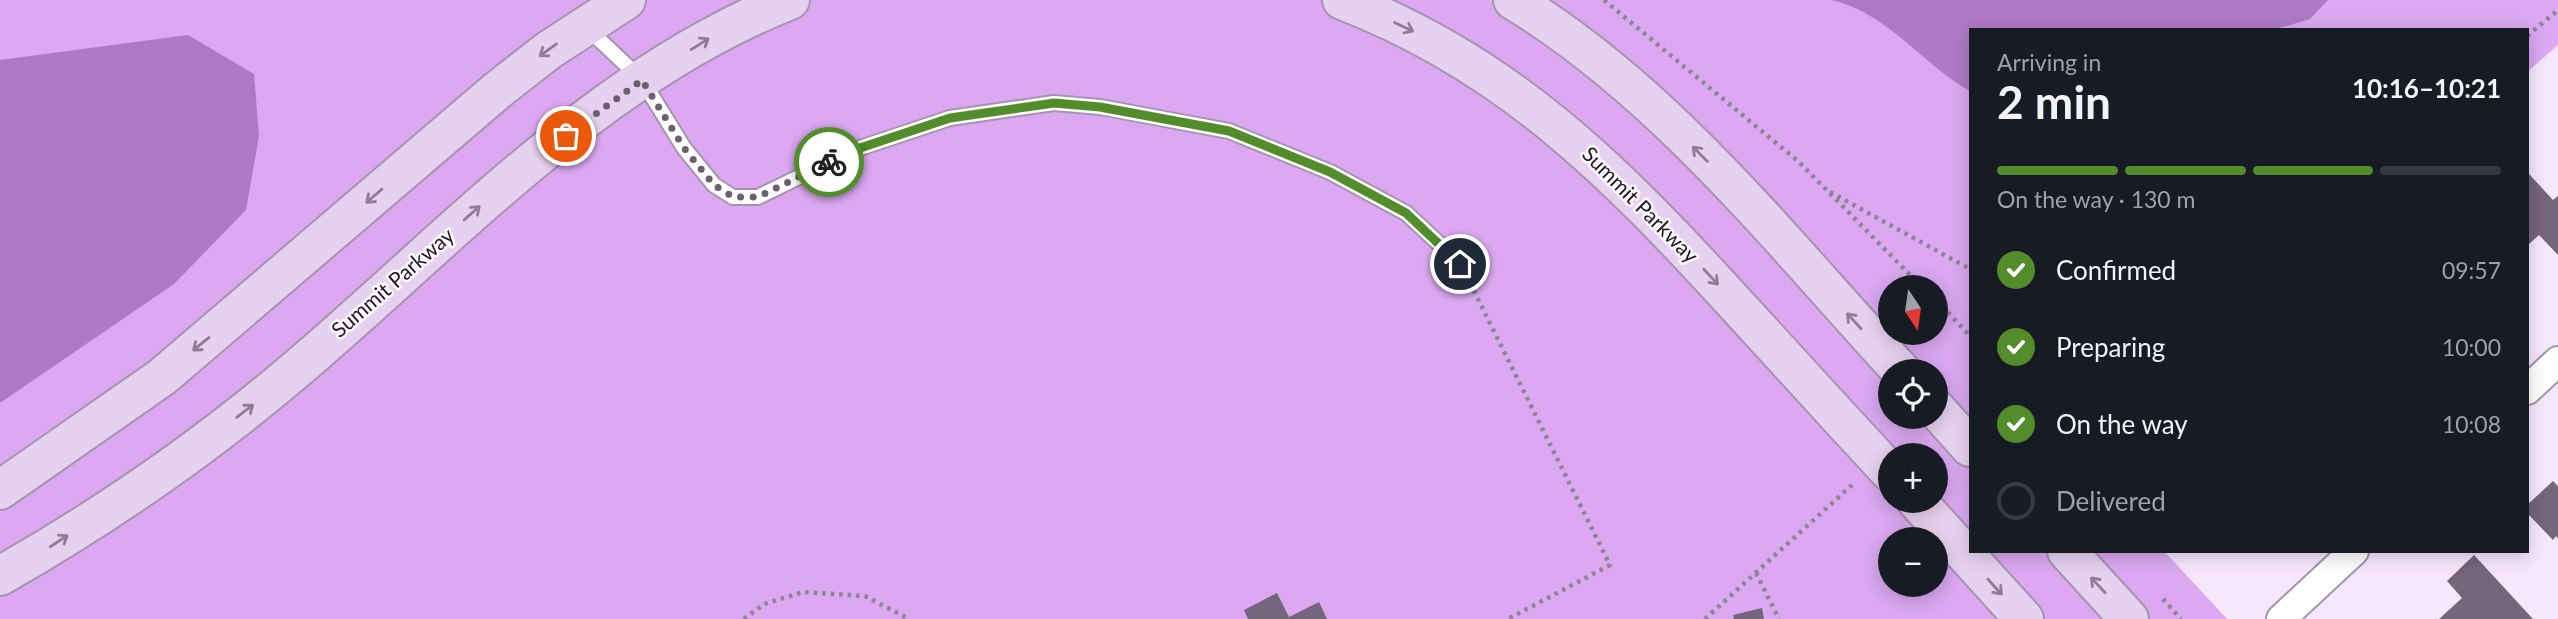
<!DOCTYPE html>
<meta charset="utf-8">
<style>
:root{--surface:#171b24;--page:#20242c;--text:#f1f3f6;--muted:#9ea1a6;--line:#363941;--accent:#538d2b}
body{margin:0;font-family:Lato,sans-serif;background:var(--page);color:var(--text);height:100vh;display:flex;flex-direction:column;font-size:26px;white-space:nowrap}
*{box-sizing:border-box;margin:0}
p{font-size:23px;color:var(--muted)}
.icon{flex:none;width:38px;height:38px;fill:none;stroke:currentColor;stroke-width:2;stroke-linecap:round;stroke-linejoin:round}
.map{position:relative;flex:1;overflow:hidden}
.side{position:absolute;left:1969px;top:28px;width:560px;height:525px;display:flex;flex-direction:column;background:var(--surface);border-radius:0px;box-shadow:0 4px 18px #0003}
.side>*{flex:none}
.needle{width:46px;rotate:167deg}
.buttons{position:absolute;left:1878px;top:275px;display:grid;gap:14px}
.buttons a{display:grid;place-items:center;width:70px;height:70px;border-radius:50%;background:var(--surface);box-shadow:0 4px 18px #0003;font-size:35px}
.pin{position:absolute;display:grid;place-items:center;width:60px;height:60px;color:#fff;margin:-30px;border:4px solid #fff;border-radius:50%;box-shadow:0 2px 7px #0007}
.courier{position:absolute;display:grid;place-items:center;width:70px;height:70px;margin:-35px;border:5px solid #538d2b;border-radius:50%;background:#fff;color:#222;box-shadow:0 2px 9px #0007}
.summary em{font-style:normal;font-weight:700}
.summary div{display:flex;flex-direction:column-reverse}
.summary{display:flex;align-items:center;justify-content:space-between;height:119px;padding:0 28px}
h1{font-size:46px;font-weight:700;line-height:52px}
.bar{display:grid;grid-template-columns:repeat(4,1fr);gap:10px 7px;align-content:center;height:84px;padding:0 28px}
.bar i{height:9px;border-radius:5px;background:var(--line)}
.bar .active{background:var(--accent)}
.bar p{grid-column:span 4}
ol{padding:0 28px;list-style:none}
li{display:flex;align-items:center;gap:21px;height:77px}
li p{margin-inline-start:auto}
li .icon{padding:7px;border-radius:50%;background:var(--accent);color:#fff;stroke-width:4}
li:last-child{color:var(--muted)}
li i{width:38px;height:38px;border:4px solid var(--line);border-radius:50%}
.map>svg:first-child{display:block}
.green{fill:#dba8f1;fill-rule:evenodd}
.water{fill:#af79c6}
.building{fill:#75657d}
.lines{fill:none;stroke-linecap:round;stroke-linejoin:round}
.lane-casing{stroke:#a594ad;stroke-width:18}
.street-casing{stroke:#a594ad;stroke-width:32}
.secondary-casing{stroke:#a594ad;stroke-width:42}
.path{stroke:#8f8494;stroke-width:4.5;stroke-dasharray:3.5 5;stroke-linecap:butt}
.lane{stroke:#fff;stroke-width:14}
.street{stroke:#fff;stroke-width:28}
.secondary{stroke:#e7d1f0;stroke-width:38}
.oneway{stroke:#8d7e93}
.done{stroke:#6a606f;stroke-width:7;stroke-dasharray:0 12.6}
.route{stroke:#538d2b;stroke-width:9}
.labels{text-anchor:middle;stroke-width:5;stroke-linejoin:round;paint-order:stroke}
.street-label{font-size:21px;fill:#1f1822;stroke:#fdf9ff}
</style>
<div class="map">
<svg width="2558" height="619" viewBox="0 0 2558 619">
<rect width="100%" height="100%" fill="#f6e7fd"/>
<path class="green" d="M0,0H2558V45L2527,72V30H1970V551H2164L2227,619H0ZM1890,287H1936V332H1890ZM1890,371H1936V416H1890ZM1890,455H1936V500H1890ZM1890,539H1936V584H1890Z"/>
<g class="water">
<path d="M1831,0H2328L2310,19L2273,30H1970V91C1921,64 1889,13 1831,0Z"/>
<polygon points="188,35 254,74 259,136 246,210 174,284 0,403 0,60"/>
</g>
<g class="building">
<polygon points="2529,174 2553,200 2558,196 2558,255 2539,235 2527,246"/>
<polygon points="2553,481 2558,486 2558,539 2556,536 2553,540 2527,513 2527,505"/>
<polygon points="2474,555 2533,619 2439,619 2462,598 2447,581"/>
<polygon points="1277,593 1289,617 1319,602 1327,619 1248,619 1244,610"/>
<polygon points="1762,608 1764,619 1734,619 1733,615"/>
</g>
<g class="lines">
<defs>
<polyline id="lane" points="587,28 642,80 684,148 714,185 733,197 758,197 854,150 950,118 1054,103 1100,107 1229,131 1330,172 1406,213 1460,263"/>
<g id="street">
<polyline points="2527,390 2558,361"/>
<polyline points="2281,619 2354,551"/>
</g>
<g id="secondary">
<path d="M1342,0C1508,64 1615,172 1732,300C1785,358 1837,415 1890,472"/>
<path d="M1513,0C1666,93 1781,241 1901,371"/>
<polyline points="1936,409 1970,447"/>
<polyline points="0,490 162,377 499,89 549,50 626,0"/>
<polyline points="1916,500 2024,619"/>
<polyline points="2067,551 2129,619"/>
<path d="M0,576C100,519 198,452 286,378C446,244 593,78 790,0"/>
</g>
</defs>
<use href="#lane" class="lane-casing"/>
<use href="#street" class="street-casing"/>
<use href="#secondary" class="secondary-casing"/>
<g class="path">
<polyline points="1604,0 1799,162 1922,287"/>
<polyline points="2527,36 2558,10"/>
<polyline points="1830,192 1970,269"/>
<polyline points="1470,283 1610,565 1508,619"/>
<polyline points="1936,300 1970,336"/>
<polyline points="1756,573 1779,619"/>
<polyline points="2163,599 2181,619"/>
<polyline points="744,619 764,604 803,592 865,596 909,619"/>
<polyline points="1705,619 1852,485"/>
</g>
<use href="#lane" class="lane"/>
<use href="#street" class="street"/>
<use href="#secondary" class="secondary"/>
</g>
<defs><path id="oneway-shaft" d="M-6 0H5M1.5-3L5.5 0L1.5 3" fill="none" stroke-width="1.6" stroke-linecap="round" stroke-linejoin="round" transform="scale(1.75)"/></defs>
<g class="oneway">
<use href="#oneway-shaft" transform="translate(1404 27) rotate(26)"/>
<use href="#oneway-shaft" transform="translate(700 44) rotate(-32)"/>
<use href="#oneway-shaft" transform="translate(548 50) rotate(144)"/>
<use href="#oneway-shaft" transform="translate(1700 154) rotate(-135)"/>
<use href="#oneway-shaft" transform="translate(374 196) rotate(139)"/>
<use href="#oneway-shaft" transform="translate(472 213) rotate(-41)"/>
<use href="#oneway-shaft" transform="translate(1711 277) rotate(47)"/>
<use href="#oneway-shaft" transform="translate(1854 321) rotate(-133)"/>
<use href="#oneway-shaft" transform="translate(201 344) rotate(141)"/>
<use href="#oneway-shaft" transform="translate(245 411) rotate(-38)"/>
<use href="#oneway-shaft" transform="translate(59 541) rotate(-33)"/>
<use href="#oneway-shaft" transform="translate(2098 585) rotate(-133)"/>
<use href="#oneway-shaft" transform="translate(1995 587) rotate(48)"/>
</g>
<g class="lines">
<polyline class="done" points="566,136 642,80 684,148 714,185 733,197 758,197 829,162"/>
<polyline class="route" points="829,162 854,150 950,118 1054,103 1100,107 1229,131 1330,172 1406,213 1460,264"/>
</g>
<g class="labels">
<g class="street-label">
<text transform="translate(1640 205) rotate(45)" y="7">Summit Parkway</text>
<text transform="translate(393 283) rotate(-41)" y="7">Summit Parkway</text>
</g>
</g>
</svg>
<div class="buttons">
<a><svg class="needle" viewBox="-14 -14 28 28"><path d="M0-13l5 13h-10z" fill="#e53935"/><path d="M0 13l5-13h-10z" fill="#9ea1a6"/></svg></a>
<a><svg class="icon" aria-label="locate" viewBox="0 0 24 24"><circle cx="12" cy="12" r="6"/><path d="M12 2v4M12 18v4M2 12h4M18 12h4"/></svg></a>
<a>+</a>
<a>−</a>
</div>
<div class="pin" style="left:566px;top:136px;background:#ea580c"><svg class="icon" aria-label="bag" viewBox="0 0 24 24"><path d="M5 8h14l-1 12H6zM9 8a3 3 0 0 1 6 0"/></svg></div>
<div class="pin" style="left:1460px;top:264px;background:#1f2937"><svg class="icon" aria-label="home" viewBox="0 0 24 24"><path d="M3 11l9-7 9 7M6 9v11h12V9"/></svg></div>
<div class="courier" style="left:829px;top:162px"><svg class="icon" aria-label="bike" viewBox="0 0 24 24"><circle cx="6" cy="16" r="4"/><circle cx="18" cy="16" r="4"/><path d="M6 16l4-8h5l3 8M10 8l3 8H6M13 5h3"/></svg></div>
<section class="side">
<div class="summary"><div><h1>2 min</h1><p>Arriving in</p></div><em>10:16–10:21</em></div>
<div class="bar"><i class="active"></i><i class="active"></i><i class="active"></i><i></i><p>On the way · 130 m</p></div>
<ol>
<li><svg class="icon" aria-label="check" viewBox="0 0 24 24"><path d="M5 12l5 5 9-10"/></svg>Confirmed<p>09:57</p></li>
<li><svg class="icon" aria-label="check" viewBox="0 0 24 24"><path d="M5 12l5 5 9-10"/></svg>Preparing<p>10:00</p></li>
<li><svg class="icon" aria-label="check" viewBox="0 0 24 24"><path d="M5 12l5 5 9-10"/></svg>On the way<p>10:08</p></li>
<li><i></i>Delivered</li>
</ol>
</section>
</div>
